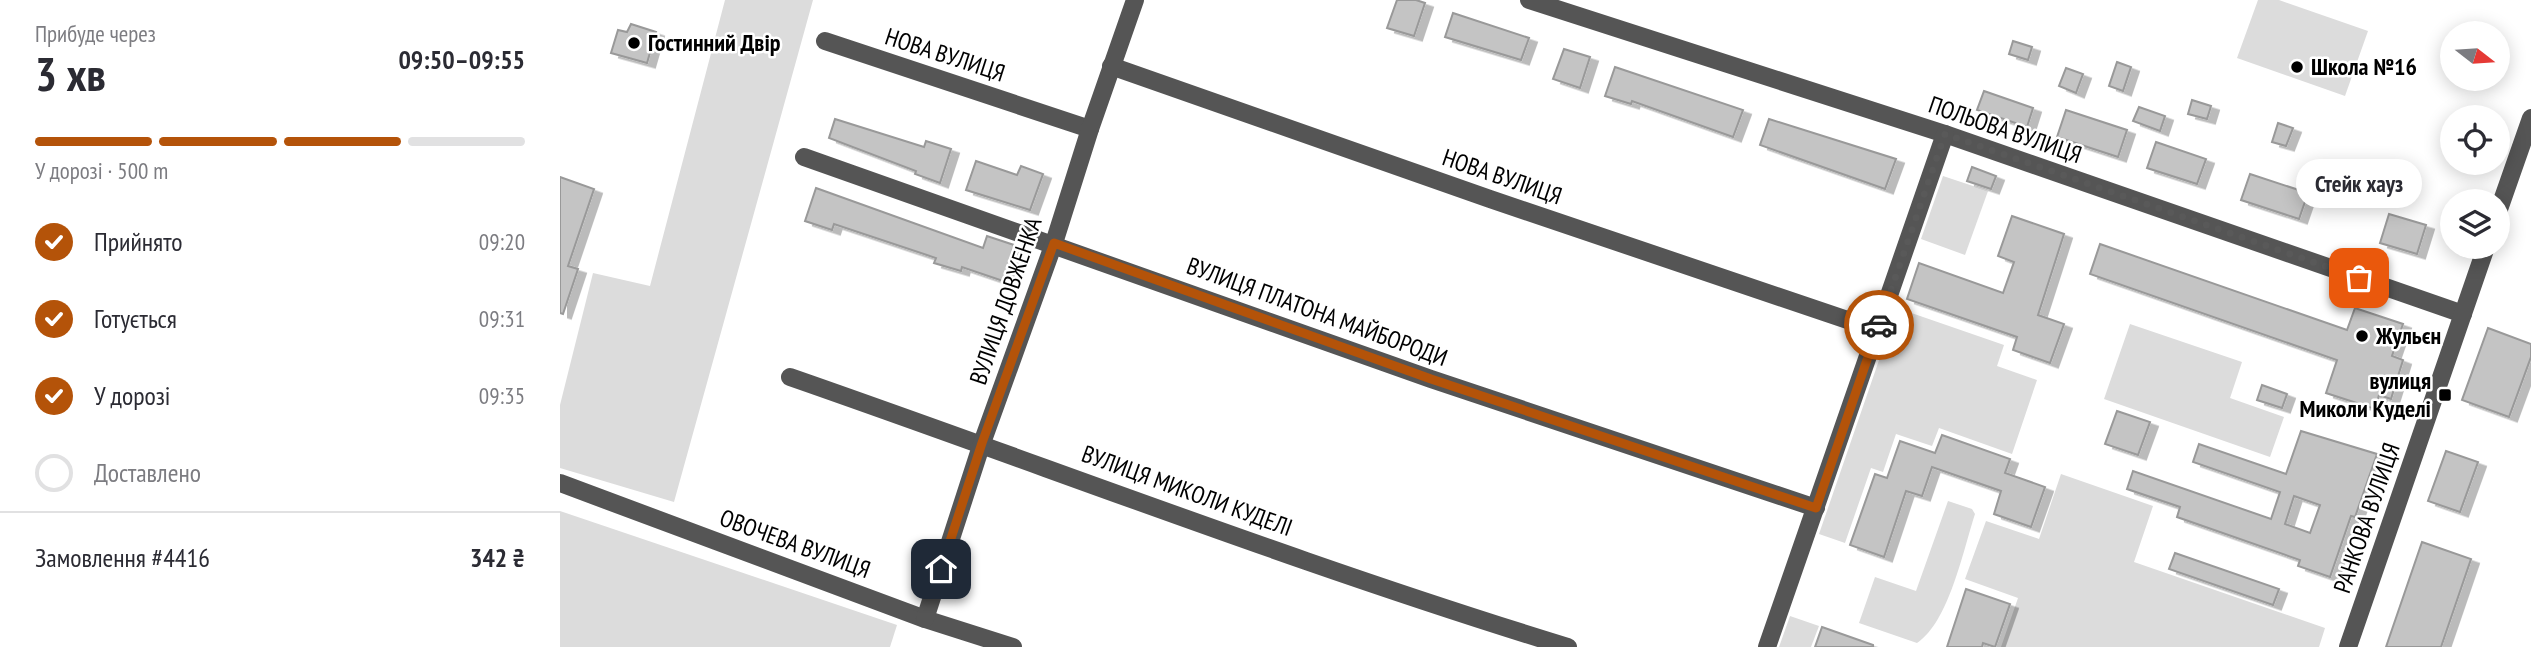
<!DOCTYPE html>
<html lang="uk">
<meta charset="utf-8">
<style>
:root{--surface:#fff;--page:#f2f2f3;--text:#2b2b33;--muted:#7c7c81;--line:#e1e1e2;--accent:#b45309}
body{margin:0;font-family:"PT Sans Narrow",sans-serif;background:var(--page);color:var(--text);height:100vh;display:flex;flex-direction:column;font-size:26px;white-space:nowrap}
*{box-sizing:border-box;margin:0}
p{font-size:23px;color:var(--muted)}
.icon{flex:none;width:38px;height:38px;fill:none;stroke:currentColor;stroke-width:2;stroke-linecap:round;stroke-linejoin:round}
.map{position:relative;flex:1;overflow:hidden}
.sheet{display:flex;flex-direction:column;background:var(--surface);width:560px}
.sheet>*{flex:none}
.needle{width:46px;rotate:107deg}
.controls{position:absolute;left:1880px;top:21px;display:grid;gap:14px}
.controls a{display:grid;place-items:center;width:70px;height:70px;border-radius:50%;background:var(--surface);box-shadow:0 4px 18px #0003;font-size:35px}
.pin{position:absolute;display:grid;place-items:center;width:60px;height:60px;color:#fff;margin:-30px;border-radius:14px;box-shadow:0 4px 10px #0006}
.courier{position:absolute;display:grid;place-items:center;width:70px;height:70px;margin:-35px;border:5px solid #b45309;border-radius:50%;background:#fff;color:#222;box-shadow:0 2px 9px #0007}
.bubble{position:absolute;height:49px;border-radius:24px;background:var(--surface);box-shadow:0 4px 18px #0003;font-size:23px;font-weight:700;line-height:49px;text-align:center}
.overview em{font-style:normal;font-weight:700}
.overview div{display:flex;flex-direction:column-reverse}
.overview{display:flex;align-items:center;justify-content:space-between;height:119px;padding:0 35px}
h1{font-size:46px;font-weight:700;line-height:52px}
.bar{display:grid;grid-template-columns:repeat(4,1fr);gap:10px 7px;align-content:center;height:84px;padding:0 35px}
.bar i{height:9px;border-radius:5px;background:var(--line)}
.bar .active{background:var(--accent)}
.bar p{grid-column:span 4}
.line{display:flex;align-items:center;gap:18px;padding:0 35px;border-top:2px solid var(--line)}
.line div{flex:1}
ol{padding:0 35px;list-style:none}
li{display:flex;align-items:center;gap:21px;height:77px}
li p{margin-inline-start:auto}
li .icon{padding:7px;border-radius:50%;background:var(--accent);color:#fff;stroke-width:4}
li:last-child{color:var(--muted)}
li i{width:38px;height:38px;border:4px solid var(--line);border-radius:50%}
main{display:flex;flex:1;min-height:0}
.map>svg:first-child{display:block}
.green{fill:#dcdcdc}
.building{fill:#c4c4c4;stroke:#999;stroke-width:2;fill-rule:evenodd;filter:url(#shadow)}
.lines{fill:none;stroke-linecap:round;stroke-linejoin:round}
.minor{stroke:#555;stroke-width:18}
.done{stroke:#595959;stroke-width:7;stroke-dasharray:0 12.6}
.route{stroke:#b45309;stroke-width:9}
.poi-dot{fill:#000;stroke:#fff;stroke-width:2.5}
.labels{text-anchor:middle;stroke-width:5;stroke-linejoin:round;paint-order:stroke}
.poi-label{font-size:24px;font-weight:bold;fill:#000;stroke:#fff;text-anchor:start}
.street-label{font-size:24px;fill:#000;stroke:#fff}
</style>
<main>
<section class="sheet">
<div class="overview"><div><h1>3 хв</h1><p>Прибуде через</p></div><em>09:50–09:55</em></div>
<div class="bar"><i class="active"></i><i class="active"></i><i class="active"></i><i></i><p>У дорозі · 500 m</p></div>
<ol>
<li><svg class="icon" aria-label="check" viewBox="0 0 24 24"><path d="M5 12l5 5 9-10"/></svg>Прийнято<p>09:20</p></li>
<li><svg class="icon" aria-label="check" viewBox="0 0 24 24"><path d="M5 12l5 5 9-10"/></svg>Готується<p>09:31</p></li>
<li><svg class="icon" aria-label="check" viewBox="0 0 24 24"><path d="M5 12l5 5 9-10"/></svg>У дорозі<p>09:35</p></li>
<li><i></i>Доставлено</li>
</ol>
<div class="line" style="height:91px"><div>Замовлення #4416</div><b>342 ₴</b></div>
</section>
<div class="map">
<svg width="1971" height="647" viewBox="0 0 1971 647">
<defs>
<filter id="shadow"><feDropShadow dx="8" dy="4.5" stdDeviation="0" flood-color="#0004"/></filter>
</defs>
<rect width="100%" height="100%" fill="#fff"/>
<g class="green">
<polygon points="165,0 253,0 114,502 0,468 0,405 33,273 90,286"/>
<polygon points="1698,0 1719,0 1808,31 1785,96 1677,58"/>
<polygon points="1383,176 1428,191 1405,255 1361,239"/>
<polygon points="1337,308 1444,345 1437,366 1477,380 1452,454 1379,428 1372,446 1336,434 1323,472 1311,468 1285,543 1259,534"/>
<polygon points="1570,324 1682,362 1670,398 1724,417 1710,457 1544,399"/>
<polygon points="1501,474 1593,506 1574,562 1765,628 1759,647 1441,647 1458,598 1405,579 1426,521 1479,539"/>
<path d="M1388,501L1412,509L1415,514C1403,551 1389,622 1357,643L1299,623L1315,577L1356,591Z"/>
<polygon points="0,511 337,625 330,647 0,647"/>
<polygon points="1230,616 1259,626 1251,647 1219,647"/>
</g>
<g class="building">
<polygon points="837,0 856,0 865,3 854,36 827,28"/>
<polygon points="893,13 969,38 961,60 885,37"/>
<polygon points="71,24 96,32 87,63 51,53 58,30 67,32"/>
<polygon points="1453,41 1472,47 1468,60 1449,54"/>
<polygon points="1004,49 1030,57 1020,88 993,79"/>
<polygon points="1557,62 1571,67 1563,91 1549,86"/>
<polygon points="1055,67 1183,110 1173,137 1072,101 1071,104 1045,96"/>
<polygon points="1506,68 1523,74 1516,93 1499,86"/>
<polygon points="1424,91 1473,108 1467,127 1417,110"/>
<polygon points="1632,100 1651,106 1647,119 1628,114"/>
<polygon points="1579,107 1605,116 1600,131 1573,121"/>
<polygon points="1506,110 1567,130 1558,157 1497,137"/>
<polygon points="275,119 364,147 366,141 391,149 380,183 355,174 356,171 269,138"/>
<polygon points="1209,119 1336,159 1325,189 1200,145"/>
<polygon points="1718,123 1733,128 1726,146 1712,142"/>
<polygon points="1596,142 1646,159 1637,184 1587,168"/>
<polygon points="416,161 457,175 461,166 483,174 470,210 406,190"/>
<polygon points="1412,167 1436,176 1431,189 1407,181"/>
<polygon points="1690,174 1748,193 1739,219 1681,200"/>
<polygon points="0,177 34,189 8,266 18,269 3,314 0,313"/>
<polygon points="256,188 423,248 427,236 454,245 443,281 402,267 401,271 374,263 376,258 274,224 272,230 245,221"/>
<polygon points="1829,214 1866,225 1857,254 1820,243"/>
<polygon points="1452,216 1504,234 1478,315 1504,324 1490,363 1453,350 1457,337 1347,299 1359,263 1443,293 1454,262 1438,256"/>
<polygon points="1540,244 1787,330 1795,308 1843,324 1832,356 1843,360 1831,399 1819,395 1815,409 1766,393 1777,360 1530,274"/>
<polygon points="1928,328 1971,344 1971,357 1949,417 1902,400"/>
<polygon points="1702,385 1727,394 1722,408 1697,400"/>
<polygon points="1557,411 1590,422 1578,455 1545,444"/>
<path d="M1741,431L1817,454L1795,517L1791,516L1770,577L1738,566L1740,560L1617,517L1620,507L1567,489L1573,471L1711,519L1720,492L1633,462L1639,444L1726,474ZM1734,496L1760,505L1750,533L1725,524Z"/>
<polygon points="1382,435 1450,459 1445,473 1485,487 1471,527 1434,514 1441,491 1372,467 1362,496 1346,491 1324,557 1290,545 1315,474 1327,478 1340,441 1375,453"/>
<polygon points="1886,451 1918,462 1900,512 1868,501"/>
<polygon points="1862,542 1911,559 1881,647 1826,647"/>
<polygon points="1615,553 1719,589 1713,605 1609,569"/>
<polygon points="1406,589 1450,604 1435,647 1423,643 1422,647 1387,647"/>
<polygon points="1262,627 1313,645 1313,647 1255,647"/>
</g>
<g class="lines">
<g class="minor">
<polyline points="969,0 1385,134 1903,314"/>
<polyline points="265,41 530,129"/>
<polyline points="551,66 930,199 1317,330"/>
<polyline points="244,157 871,379 1256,508"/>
<polyline points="1937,215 1971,118"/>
<path d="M230,377C489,467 746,567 1008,647"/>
<polyline points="0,483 365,619 453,647"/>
<polyline points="365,619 422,443 494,243 530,129 575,0"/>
<polyline points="1207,647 1385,134"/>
<polyline points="1788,647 1926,247"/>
</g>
</g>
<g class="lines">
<polyline class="done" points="1319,325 1385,134 1799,278"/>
<polyline class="route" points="381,569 422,443 494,243 871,379 1256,508 1319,325"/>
</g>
<g class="poi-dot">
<circle cx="74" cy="43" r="7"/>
<circle cx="1737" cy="67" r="7"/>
<circle cx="1802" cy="336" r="7"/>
<rect x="1878" y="388" width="14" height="14" rx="3.5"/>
</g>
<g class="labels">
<g class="poi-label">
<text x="88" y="51">Гостинний Двір</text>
<text x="1751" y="75">Школа №16</text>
<text x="1816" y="344">Жульєн</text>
<text x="1871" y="389" text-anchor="end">вулиця<tspan x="1871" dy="28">Миколи Куделі</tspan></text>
</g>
<g class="street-label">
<text transform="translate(385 55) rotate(18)" y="8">НОВА ВУЛИЦЯ</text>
<text transform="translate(1445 130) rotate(19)" y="8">ПОЛЬОВА ВУЛИЦЯ</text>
<text transform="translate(942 177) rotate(19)" y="8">НОВА ВУЛИЦЯ</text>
<text transform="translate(446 301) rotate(-71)" y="8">ВУЛИЦЯ ДОВЖЕНКА</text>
<text transform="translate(757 312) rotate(20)" y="8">ВУЛИЦЯ ПЛАТОНА МАЙБОРОДИ</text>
<text transform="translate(627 491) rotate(20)" y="8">ВУЛИЦЯ МИКОЛИ КУДЕЛІ</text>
<text transform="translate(1807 518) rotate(-71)" y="8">РАНКОВА ВУЛИЦЯ</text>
<text transform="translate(235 544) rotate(20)" y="8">ОВОЧЕВА ВУЛИЦЯ</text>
</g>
</g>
</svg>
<div class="controls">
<a><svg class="needle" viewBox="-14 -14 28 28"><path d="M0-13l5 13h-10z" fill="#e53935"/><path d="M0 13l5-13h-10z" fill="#7c7c81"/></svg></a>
<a><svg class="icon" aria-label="locate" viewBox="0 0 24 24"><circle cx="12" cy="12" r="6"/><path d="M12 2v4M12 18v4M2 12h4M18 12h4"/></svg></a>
<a><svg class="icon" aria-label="layers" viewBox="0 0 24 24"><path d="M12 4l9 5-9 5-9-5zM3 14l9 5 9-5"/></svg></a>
</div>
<div class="pin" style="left:1799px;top:278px;background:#ea580c"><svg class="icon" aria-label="bag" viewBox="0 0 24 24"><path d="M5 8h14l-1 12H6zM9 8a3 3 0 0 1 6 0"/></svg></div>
<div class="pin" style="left:381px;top:569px;background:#1f2937"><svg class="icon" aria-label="home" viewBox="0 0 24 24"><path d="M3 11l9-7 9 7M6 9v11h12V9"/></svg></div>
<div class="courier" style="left:1319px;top:325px"><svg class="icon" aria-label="car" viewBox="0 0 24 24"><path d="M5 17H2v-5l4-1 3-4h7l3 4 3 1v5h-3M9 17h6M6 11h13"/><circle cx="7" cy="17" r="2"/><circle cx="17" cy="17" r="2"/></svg></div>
<div class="bubble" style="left:1736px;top:159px;width:126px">Стейк хауз</div>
</div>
</main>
